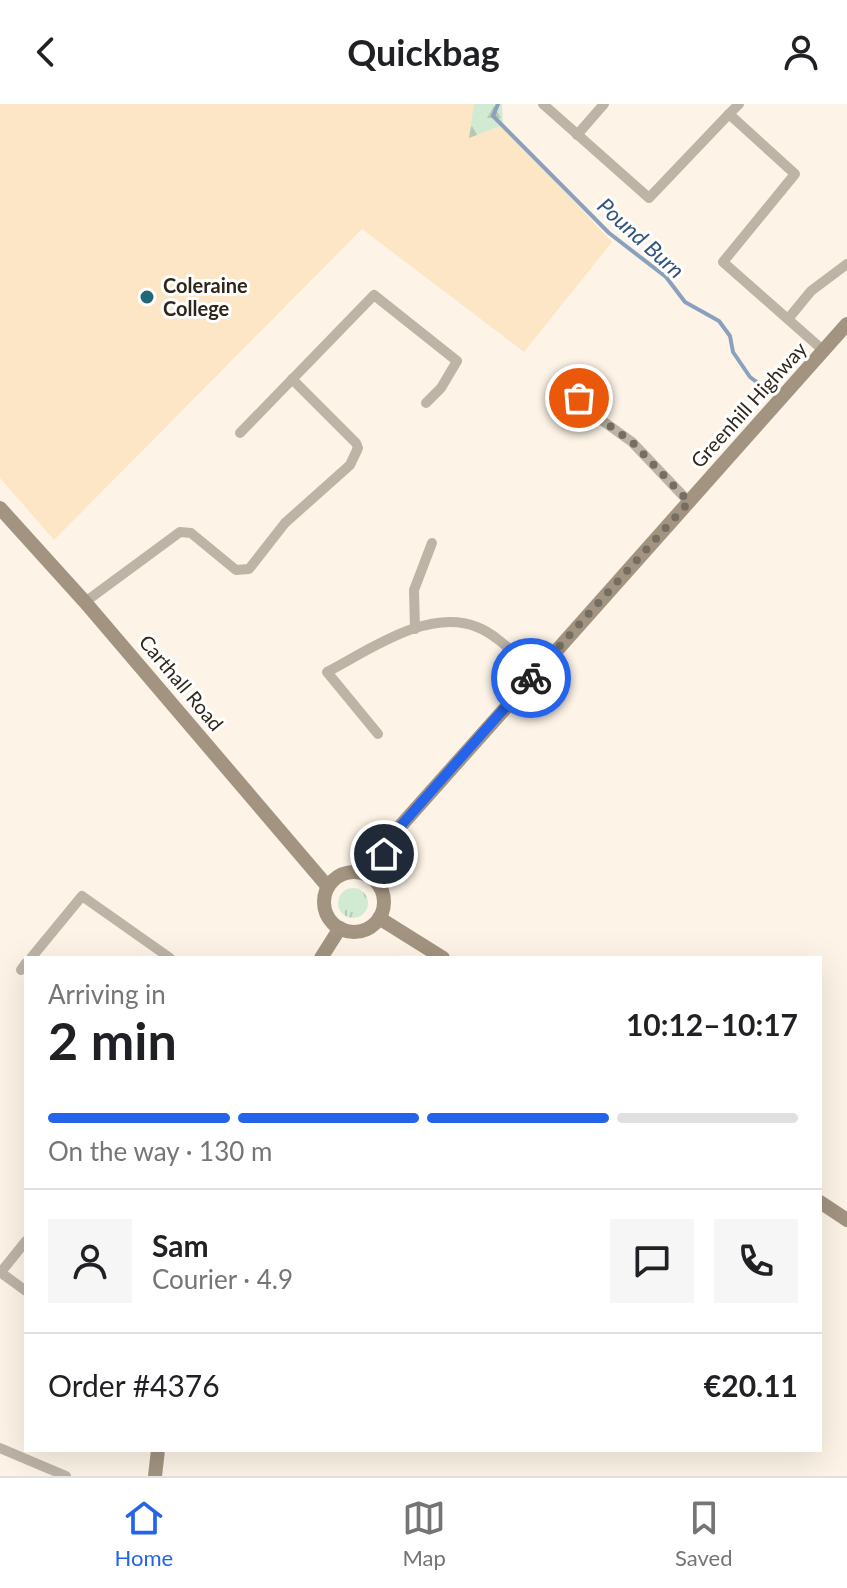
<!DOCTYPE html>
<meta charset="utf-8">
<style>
:root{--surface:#fff;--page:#f6f6f6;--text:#202124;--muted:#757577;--line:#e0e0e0;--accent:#2563eb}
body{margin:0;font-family:Lato,sans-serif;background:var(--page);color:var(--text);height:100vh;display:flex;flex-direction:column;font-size:30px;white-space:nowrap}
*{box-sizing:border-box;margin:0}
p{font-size:26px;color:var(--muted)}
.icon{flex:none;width:44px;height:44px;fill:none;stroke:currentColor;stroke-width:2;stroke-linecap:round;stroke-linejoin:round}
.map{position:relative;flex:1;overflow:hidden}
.panel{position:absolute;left:24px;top:852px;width:798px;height:496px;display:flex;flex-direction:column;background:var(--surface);border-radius:0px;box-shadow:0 8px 32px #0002}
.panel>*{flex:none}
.pin{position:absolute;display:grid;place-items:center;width:68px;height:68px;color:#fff;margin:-34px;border:4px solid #fff;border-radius:50%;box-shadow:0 2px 8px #0007}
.courier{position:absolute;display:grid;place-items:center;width:80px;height:80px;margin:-40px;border:6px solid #2563eb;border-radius:50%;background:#fff;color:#222;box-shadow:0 2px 10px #0007}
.headline em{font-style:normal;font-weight:700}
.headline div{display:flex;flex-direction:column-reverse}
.headline{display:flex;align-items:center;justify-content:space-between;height:136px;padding:0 24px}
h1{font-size:52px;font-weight:700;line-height:60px}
.bar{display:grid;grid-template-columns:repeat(4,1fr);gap:12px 8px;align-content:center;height:96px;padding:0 24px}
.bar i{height:10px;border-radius:6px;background:var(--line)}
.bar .selected{background:var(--accent)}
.bar p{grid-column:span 4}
.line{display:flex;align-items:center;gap:20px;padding:0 24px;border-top:2px solid var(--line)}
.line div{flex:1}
.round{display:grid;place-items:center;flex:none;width:84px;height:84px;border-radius:0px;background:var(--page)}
header{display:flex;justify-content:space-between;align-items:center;height:104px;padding:0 24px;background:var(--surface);font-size:36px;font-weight:700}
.dock{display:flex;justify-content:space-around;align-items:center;height:112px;border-top:2px solid var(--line);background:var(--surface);font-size:22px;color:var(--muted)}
.dock a{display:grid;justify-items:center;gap:4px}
.dock .selected{color:var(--accent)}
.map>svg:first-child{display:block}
.built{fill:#fce6c6}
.grass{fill:url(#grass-tufts)}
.forest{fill:url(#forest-firs)}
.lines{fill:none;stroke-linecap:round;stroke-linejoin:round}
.stream{stroke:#8aa1bd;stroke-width:4}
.street{stroke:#bdb4a6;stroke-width:10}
.secondary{stroke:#a29480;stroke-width:14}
.done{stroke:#776e62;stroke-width:8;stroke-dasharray:0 14.4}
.route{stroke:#2563eb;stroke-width:10}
.poi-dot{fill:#226878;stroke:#fff;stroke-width:3}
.labels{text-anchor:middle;stroke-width:6;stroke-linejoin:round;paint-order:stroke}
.poi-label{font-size:20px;font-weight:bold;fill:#2f261a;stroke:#fff;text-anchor:start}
.street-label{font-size:20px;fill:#2f261a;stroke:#fff}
.water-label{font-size:22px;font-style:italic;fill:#31537c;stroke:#fff}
</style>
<header><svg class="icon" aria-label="back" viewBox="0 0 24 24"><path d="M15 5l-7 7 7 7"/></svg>Quickbag<svg class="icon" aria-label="person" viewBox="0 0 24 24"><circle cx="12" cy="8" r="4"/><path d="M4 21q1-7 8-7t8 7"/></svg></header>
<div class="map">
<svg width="847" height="1372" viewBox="0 0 847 1372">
<defs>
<pattern id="grass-tufts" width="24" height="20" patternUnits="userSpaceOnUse" patternTransform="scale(2)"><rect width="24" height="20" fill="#d2ead2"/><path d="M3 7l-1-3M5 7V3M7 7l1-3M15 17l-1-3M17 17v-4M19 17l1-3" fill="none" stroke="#b5c9b4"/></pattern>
<pattern id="forest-firs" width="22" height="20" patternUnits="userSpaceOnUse" patternTransform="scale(2)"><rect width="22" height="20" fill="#d2ead2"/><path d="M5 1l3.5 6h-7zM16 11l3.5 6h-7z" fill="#b5c9b4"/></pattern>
</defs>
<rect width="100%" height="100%" fill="#fdf4e7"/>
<polygon class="built" points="0,0 499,0 496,14 612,138 524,248 362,125 54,436 0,374"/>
<circle class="grass" cx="353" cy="799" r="15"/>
<polygon class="forest" points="474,0 502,0 503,21 469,34"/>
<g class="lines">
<polyline class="stream" points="498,0 493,12 609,129 666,173 685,198 719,217 730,232 733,248 750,273 770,288"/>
<g class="street">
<polyline points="543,0 649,94 729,10 795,70 723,158 824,247"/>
<polyline points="729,10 739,0"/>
<polyline points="577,31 604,0"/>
<polyline points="788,215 811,187 847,160"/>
<polyline points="579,294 589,307 632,338 689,398"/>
<polyline points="568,305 592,281"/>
<polyline points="240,329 374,191 457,257 441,284 426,299"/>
<polyline points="85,498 180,428 191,429 236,466 249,465 285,419 350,361 358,344 356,339 292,275"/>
<polyline points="415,525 414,486 432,439"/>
<path d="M378,630L327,568C368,547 428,503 477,523C498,531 518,554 535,568"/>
<polyline points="31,854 82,792 170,854"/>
<polyline points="21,866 26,859"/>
<polyline points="0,1168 26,1187"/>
<polyline points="1,1168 26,1137"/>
<polyline points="0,1344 66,1372"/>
</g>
<g class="secondary">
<polyline points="0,404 85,498 328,783"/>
<circle cx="354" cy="798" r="30"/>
<polyline points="372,774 397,726 847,220"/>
<polyline points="379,814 443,854"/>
<polyline points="321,854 340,824"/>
<polyline points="820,1098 847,1116"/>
<polyline points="155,1372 158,1346"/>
</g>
</g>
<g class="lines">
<polyline class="done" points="531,574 689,398 632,338 589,307 579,294"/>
<polyline class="route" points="384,750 397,726 531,574"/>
</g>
<circle class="poi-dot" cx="147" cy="193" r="8"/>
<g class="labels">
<g class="poi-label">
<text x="163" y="189">Coleraine<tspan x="163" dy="23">College</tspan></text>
</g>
<g class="street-label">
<text transform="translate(749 301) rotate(-48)" y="7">Greenhill Highway</text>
<text transform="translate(181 579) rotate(50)" y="7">Carthall Road</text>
</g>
<g class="water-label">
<text transform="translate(641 134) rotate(42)" y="8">Pound Burn</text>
</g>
</g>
</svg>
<div class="pin" style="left:579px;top:294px;background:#ea580c"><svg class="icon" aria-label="bag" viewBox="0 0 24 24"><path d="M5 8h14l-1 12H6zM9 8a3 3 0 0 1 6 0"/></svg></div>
<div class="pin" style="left:384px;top:750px;background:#1f2937"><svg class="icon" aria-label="home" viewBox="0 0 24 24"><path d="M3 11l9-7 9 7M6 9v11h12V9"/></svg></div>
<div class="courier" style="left:531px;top:574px"><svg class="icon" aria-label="bike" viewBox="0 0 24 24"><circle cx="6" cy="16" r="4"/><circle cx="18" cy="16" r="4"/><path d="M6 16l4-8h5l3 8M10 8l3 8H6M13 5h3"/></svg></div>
<section class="panel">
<div class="headline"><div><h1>2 min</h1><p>Arriving in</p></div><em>10:12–10:17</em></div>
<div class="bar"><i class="selected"></i><i class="selected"></i><i class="selected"></i><i></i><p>On the way · 130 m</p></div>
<div class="line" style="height:144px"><a class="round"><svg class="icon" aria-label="person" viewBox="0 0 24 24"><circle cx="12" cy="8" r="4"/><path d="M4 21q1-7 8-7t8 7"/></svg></a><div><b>Sam</b><p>Courier · 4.9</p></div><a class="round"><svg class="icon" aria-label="chat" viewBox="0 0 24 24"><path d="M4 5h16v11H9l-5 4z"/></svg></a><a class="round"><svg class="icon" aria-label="phone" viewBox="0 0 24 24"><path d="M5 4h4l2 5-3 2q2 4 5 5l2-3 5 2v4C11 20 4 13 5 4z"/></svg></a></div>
<div class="line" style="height:104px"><div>Order #4376</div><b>€20.11</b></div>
</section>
</div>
<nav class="dock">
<a class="selected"><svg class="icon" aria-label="home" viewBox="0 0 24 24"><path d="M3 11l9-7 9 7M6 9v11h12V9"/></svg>Home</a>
<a><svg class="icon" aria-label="map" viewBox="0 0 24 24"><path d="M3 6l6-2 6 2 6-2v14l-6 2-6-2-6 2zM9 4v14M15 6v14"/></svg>Map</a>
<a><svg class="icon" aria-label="saved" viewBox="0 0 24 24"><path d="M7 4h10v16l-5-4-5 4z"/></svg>Saved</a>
</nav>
